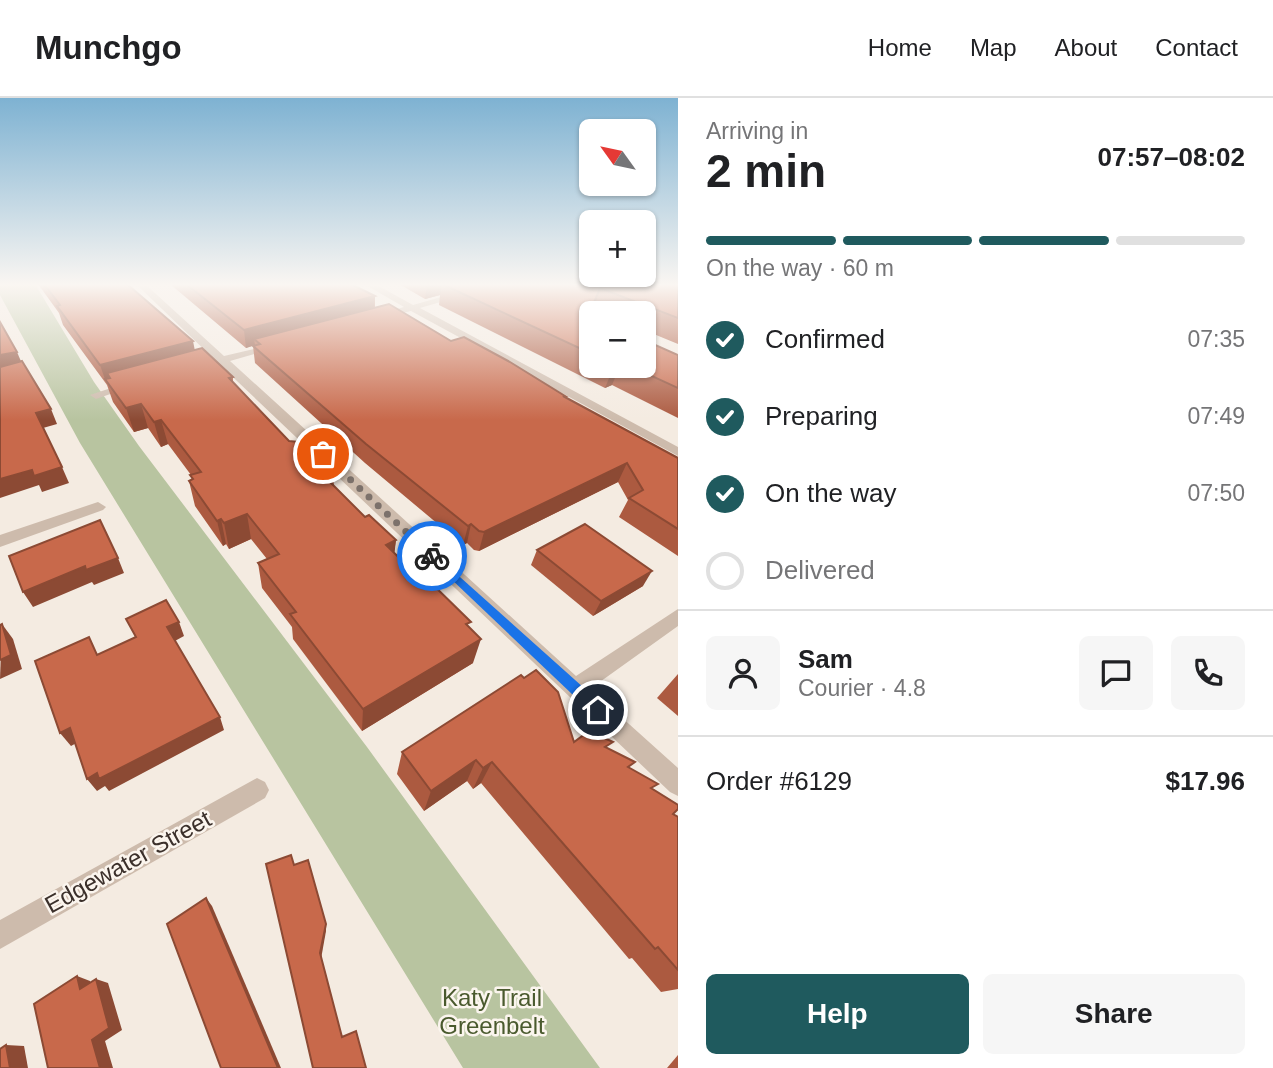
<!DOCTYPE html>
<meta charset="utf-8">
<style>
:root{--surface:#fff;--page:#f6f6f6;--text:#202124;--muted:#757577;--line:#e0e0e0;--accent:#1f5a5e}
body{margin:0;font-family:Arial,sans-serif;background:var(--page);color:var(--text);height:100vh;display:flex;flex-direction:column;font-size:26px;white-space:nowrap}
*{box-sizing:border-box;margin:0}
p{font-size:23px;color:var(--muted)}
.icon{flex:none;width:38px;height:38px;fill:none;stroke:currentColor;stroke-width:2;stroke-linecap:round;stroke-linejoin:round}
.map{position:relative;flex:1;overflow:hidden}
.panel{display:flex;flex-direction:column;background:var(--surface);width:595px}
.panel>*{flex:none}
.needle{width:46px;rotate:303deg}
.buttons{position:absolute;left:579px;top:21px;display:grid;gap:14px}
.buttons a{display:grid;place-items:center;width:77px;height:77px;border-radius:10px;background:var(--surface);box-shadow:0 2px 5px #0004;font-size:35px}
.pin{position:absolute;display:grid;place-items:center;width:60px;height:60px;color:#fff;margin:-30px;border:4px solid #fff;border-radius:50%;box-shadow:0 2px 7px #0007}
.courier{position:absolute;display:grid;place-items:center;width:70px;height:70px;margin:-35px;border:5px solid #1a73e8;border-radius:50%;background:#fff;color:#222;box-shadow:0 2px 9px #0007}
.headline em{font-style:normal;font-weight:600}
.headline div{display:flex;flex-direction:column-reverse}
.headline{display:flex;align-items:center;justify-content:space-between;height:119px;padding:0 28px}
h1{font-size:46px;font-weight:600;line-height:52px}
.bar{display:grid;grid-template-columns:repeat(4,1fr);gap:10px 7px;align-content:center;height:84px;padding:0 28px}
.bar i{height:9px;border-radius:5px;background:var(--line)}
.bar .on{background:var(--accent)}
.bar p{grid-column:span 4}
.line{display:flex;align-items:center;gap:18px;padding:0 28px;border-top:2px solid var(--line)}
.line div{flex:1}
.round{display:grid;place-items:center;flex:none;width:74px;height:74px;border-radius:10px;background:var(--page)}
ol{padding:0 28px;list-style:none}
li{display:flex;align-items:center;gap:21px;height:77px}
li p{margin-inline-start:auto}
li .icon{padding:7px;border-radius:50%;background:var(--accent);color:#fff;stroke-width:4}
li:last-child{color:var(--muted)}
li i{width:38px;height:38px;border:4px solid var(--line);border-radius:50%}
.primary-button{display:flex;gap:14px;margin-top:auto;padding:14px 28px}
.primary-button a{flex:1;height:80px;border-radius:10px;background:var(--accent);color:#fff;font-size:28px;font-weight:600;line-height:80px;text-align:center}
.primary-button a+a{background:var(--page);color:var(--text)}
header{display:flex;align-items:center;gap:42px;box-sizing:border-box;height:98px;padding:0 35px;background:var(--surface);border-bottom:2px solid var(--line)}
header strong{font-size:33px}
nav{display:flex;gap:38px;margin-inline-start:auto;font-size:24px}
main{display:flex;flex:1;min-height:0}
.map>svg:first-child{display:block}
.green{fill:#b8c4a0}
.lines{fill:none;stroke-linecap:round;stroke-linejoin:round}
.street{fill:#cdbbac;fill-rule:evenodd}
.wall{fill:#ac5a40}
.shaded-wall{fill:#8c4a34}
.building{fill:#c8694b;stroke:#8c4a34;stroke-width:2}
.route{fill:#1a73e8}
.done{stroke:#7c716b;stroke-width:7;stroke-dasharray:0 12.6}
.labels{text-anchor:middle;stroke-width:5;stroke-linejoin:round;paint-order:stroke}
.near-street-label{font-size:24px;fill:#3b302b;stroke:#fbf5ee}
.near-park-label{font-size:24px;fill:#4a5a2e;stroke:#fbf5ee}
</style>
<header>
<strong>Munchgo</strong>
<nav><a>Home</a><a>Map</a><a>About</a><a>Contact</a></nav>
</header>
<main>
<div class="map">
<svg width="678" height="970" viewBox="0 0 678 970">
<rect width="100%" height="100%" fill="#f4ebe1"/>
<polygon class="green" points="0,186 35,186 94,284 139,348 367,649 600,970 463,970 80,345 0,197"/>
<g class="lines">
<g class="street">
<polygon points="136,186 145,186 224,258 279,245 279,249 230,263 576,578 678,511 678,528 590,591 678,670 678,698 670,694 219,266 210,266 208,264 214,261"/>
<polygon points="364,186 375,186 413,207 487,186 502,186 420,210 678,349 678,358 411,213 376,221 376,217 404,209"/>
<polygon points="126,285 136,287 96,301 90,297"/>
<polygon points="98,404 106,409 103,412 0,449 0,437"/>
<polygon points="257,680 265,684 269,692 265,700 0,851 0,822"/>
</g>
</g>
<g class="wall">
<polygon points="38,186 129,186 130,189 195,252 233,279 233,284 289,343 333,377 334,388 365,419 396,442 394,455 469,529 473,565 362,633 293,541 292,529 262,490 258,465 267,461 251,441 229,451 226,446 223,448 195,408 189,383 192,382 191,377 168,346 161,349 148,330 134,334 113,304 107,287 63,227 59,215"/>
<polygon points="170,186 351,186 375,198 375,210 451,243 565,298 565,299 678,360 678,458 619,419 628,402 618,384 479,453 474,452 467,445 463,447 365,365 255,265 253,248 255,247 246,250"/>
<polygon points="399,186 678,186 678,246 644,232 644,215 604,215 593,211 590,220 592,220 592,268 644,268 678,257 678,320 612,287 605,290 439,207 440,197 425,201"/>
<polygon points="537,452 643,488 593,518 531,467"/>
<polygon points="678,576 678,618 657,600"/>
<polygon points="524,580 574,644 607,650 652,691 673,716 678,719 678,891 661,894 632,860 629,861 481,685 473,691 467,683 424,713 397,676 402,654"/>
<polygon points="678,957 678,970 667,970"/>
</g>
<g class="shaded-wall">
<polygon points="427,186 477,186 442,186 440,197 425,201"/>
<polygon points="600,190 592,215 581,241 588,219"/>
<polygon points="375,198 374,214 254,241 255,247 246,250 244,232"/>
<polygon points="193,243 197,263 110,280 107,275 111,286 105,281 107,287 100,267"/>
<polygon points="17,254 23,268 0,273 0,257"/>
<polygon points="614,268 620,268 612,287 605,290"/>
<polygon points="141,306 148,330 134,334 126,310"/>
<polygon points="51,311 57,326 43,330 36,315"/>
<polygon points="161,322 168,346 161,349 154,324"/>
<polygon points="627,365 618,384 479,453 484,434"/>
<polygon points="62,369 69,385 42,394 39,387 0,400 0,381 32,372"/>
<polygon points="247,416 251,441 229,451 224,425"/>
<polygon points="221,421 226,446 223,448 217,423"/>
<polygon points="471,426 467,445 463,447 468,428"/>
<polygon points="396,442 393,467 386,447"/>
<polygon points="118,460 124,475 94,487 92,484 33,509 23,494 85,468"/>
<polygon points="652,473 643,488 593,518 601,503"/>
<polygon points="179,524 184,538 173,544 167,529"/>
<polygon points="2,526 13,541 22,571 0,581"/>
<polygon points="481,541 473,565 362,633 363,611"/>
<polygon points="220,619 224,632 109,693 105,688 97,693 87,681 97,675"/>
<polygon points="70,630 80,643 71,648 60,635"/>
<polygon points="476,662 467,683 424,713 431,693"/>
<polygon points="492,664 481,685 473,691 483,670"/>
<polygon points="206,800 212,808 281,970 278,970"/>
<polygon points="326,826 326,833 321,861 320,855"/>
<polygon points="77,878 90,883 93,895 80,891"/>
<polygon points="96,881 108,885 122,932 105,943 113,970 100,970 92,942"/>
<polygon points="6,947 24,948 28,970 10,970"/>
</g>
<g class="building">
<polygon points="44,186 127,186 193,243 100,267 57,208 60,207"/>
<polygon points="186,186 351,186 375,198 244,232"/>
<polygon points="443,186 678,186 678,220 600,190 588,219 592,220 592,256 442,186"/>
<polygon points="389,206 451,243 464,239 510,264 565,298 563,298 678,360 678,431 629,400 643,392 627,365 484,434 479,433 471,426 468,428 366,346 253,248 260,246 254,241"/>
<polygon points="0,224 17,254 0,257"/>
<polygon points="644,242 678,257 678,290 630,268 644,268"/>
<polygon points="202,250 233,279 229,280 289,343 299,344 333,377 330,378 334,381 329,383 365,419 369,417 396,442 386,447 419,479 423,477 471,524 466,526 481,541 363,611 290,516 296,514 258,465 279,456 247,416 224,425 221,421 217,423 189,383 193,381 190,377 201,374 161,322 154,324 141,306 126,310 105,281 110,280 107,275"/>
<polygon points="22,263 51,311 36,315 62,369 34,378 32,372 0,381 0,269"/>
<polygon points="100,422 118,460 86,472 85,468 23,494 9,458"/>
<polygon points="585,426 652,473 601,503 537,452"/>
<polygon points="166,502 179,524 167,529 220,619 99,681 97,675 87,681 70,630 60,635 35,563 89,539 97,557 136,539 126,521"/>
<polygon points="2,526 11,557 0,562 0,527"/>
<polygon points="536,572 558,594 574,644 589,633 613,644 605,649 635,664 628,669 658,686 651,690 678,707 678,711 673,716 678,719 678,872 658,849 655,851 492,664 483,670 476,662 431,693 402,654 521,577 524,580"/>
<polygon points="291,757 294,767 308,762 326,826 320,855 342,939 356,933 366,970 313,970 266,766"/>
<polygon points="206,800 278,970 221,970 167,826"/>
<polygon points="77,878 80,891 96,881 109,930 92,942 100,970 48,970 34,906"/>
<polygon points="6,947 10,970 0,970 0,951"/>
</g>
<linearGradient id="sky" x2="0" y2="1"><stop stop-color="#7eb2d2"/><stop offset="0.58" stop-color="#faf6f2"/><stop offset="1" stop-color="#faf6f2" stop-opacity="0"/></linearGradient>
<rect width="678" height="322" fill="url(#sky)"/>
<polygon class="route" points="432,454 603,607 603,616 593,616 429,460 429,455"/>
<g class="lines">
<polyline class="done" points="323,356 432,458"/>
</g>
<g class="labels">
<g class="near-street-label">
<text transform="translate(128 764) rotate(-29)" y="8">Edgewater Street</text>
</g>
<g class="near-park-label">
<text x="492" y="908">Katy Trail<tspan x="492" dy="28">Greenbelt</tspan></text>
</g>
</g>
</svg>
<div class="buttons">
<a><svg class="needle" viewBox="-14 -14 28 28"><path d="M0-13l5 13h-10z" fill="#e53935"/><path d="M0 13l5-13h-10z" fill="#757577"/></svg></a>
<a>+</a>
<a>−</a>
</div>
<div class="pin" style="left:323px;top:356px;background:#ea580c"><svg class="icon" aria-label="bag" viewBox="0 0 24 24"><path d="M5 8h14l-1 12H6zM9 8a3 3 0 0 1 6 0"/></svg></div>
<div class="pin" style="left:598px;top:612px;background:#1f2937"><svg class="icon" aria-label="home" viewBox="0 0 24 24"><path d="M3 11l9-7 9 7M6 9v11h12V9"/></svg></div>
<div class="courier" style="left:432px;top:458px"><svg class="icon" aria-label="bike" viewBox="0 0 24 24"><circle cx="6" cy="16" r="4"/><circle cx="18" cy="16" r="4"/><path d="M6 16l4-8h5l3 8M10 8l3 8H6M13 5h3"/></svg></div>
</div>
<section class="panel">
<div class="headline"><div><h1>2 min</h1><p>Arriving in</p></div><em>07:57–08:02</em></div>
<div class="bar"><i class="on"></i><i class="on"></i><i class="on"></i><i></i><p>On the way · 60 m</p></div>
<ol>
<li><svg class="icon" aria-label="check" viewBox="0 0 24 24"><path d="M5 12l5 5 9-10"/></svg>Confirmed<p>07:35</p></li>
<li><svg class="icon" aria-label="check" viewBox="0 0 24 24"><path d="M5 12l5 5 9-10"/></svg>Preparing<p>07:49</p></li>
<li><svg class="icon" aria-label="check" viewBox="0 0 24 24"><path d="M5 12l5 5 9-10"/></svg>On the way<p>07:50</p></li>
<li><i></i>Delivered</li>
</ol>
<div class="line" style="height:126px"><a class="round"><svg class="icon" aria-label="person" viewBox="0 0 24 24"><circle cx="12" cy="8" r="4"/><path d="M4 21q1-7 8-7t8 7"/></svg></a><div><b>Sam</b><p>Courier · 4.8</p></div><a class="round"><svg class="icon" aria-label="chat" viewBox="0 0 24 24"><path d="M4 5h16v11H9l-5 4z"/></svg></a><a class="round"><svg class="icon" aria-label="phone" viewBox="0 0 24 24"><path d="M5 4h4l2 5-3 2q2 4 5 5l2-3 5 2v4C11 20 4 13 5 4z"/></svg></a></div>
<div class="line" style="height:91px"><div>Order #6129</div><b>$17.96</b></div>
<div class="primary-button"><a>Help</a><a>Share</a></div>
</section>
</main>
